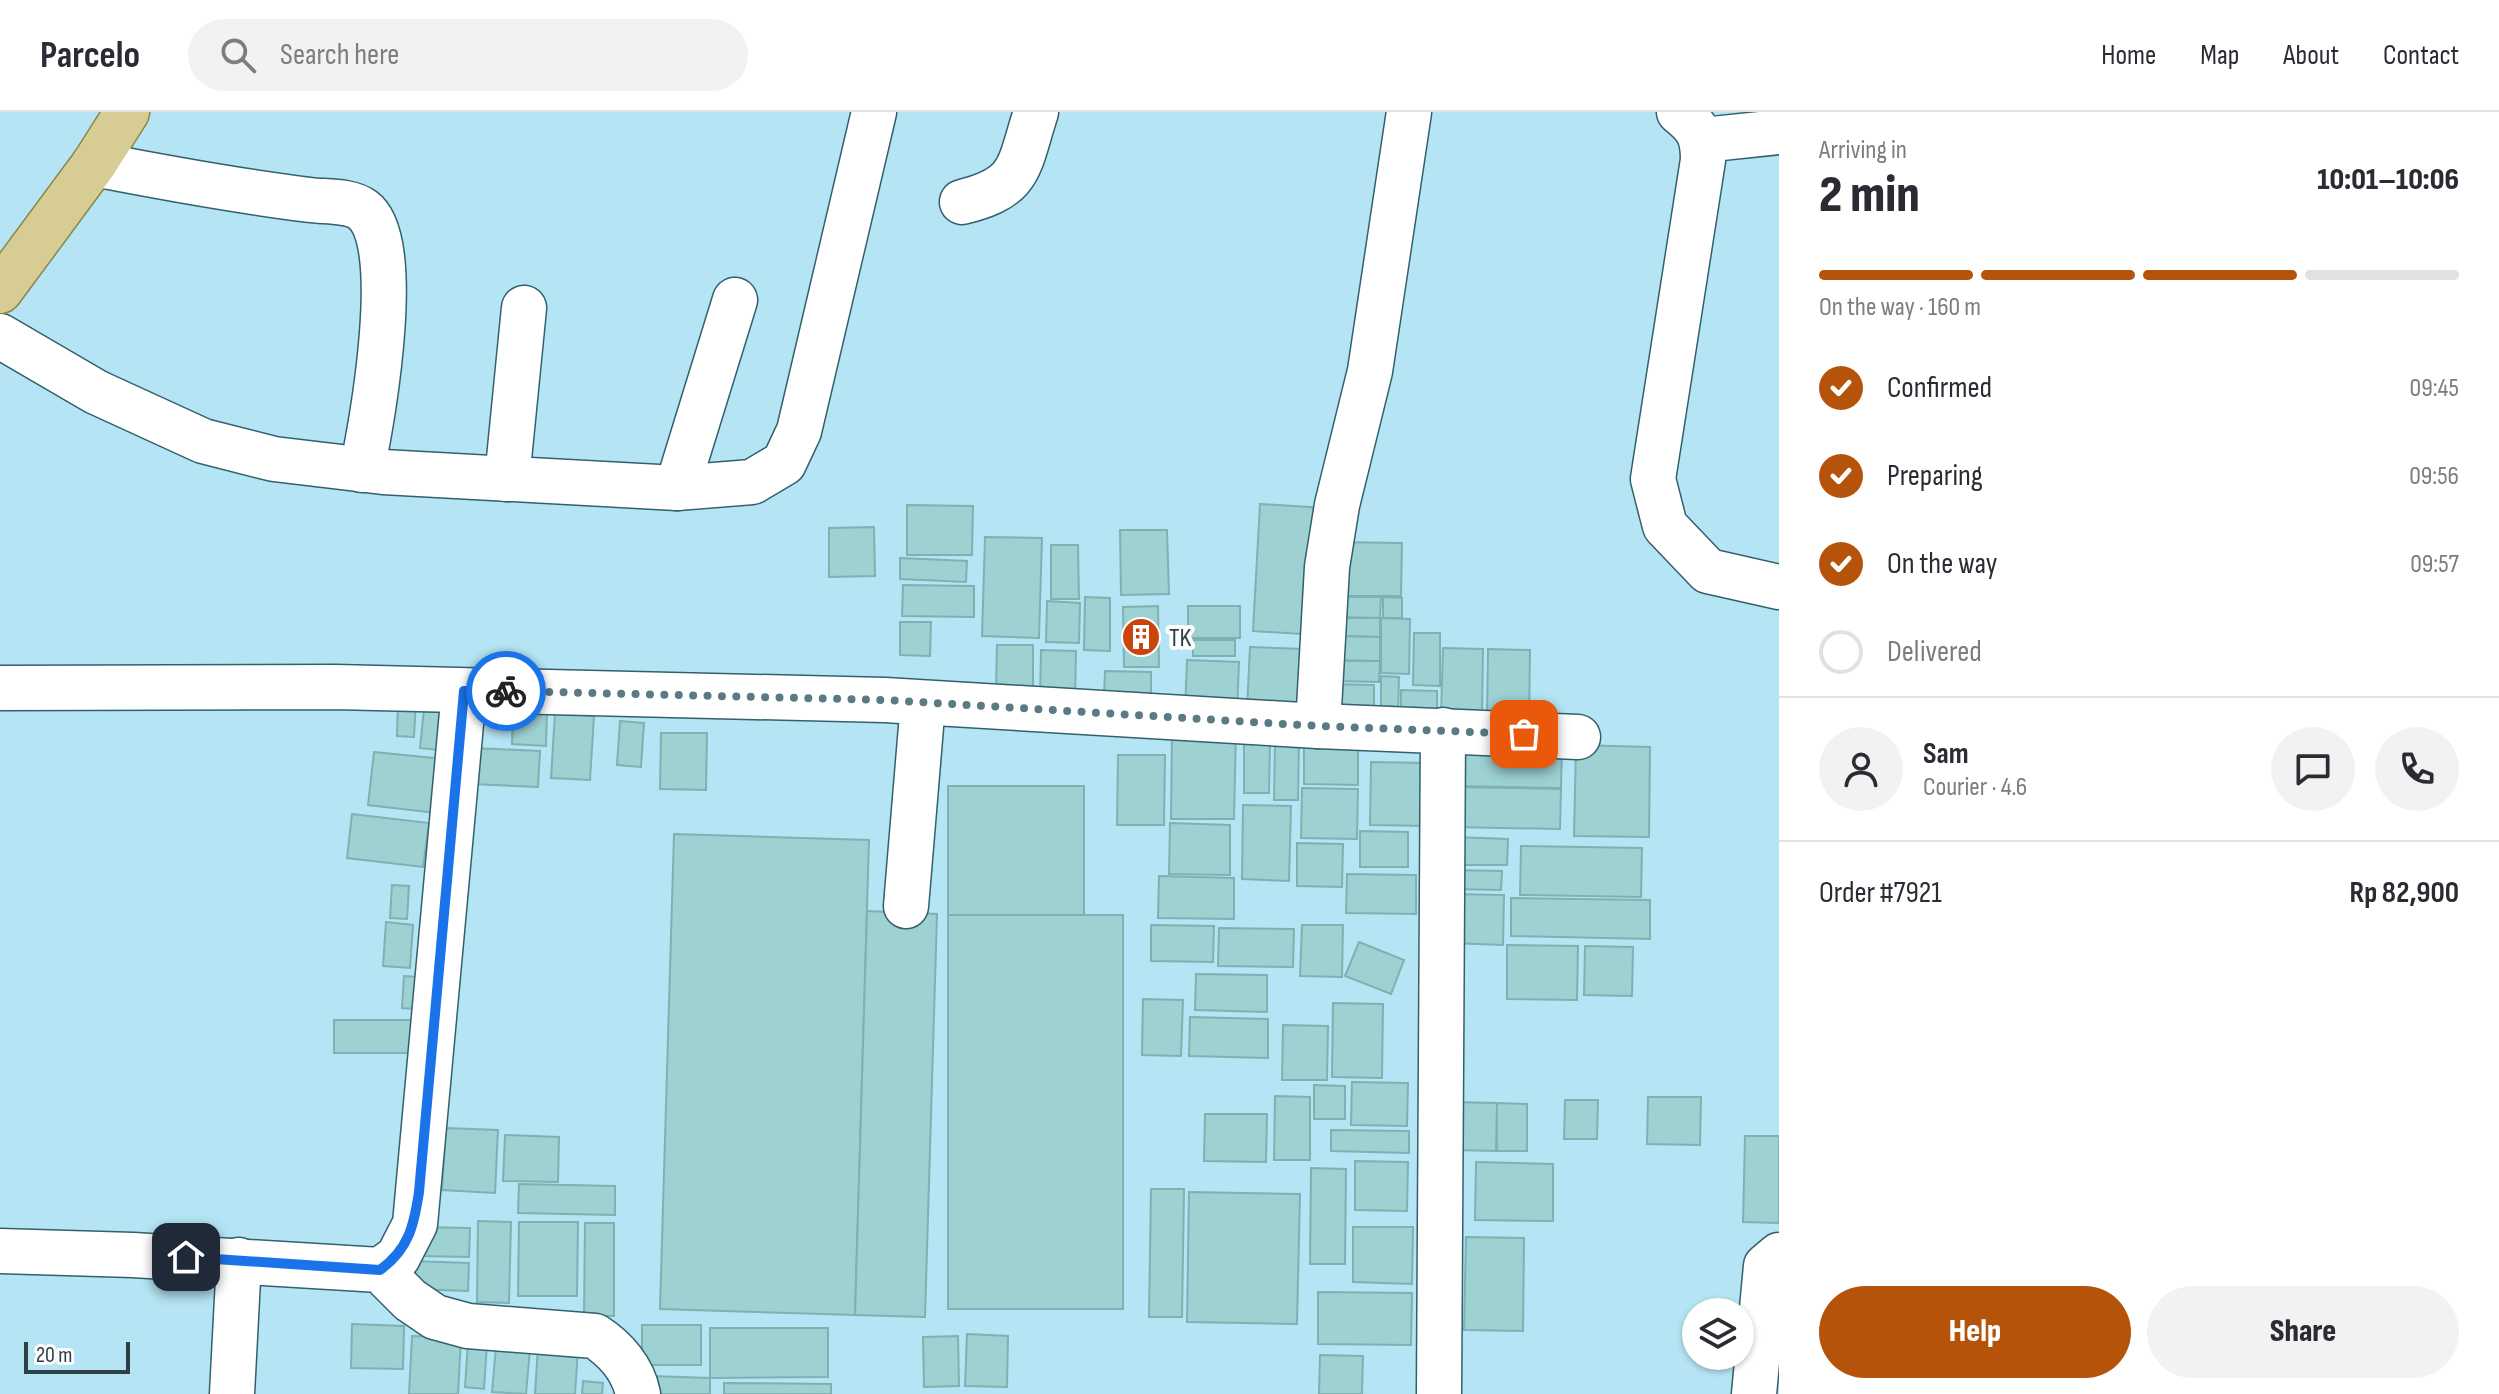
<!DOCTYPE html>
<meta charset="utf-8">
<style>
:root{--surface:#fff;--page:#f2f2f3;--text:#2b2b33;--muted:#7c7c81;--line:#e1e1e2;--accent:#b45309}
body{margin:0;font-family:"Sofia Sans Condensed",sans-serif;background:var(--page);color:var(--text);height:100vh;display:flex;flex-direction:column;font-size:30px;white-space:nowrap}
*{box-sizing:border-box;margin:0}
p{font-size:26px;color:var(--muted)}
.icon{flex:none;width:44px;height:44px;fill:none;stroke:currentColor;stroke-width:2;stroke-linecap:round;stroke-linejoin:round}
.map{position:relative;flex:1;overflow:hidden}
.side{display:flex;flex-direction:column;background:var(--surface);width:720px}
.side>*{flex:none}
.buttons{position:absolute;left:1682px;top:1186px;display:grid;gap:16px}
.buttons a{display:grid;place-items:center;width:72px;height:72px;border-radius:50%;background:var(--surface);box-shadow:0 2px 6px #0004;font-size:40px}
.scale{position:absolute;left:24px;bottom:20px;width:106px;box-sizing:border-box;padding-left:8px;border:4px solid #2c4046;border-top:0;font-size:22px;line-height:28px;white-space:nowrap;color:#2c4046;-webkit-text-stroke:6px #fdfdfd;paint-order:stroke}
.pin{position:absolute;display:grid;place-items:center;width:68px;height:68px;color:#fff;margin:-34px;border-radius:16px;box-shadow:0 4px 12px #0006}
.courier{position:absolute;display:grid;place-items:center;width:80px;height:80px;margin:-40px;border:6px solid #1a73e8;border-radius:50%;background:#fff;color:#222;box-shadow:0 2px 10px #0007}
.headline em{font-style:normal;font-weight:800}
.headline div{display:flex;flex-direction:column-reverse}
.headline{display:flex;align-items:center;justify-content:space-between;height:136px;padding:0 40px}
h1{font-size:52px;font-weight:800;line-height:60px}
.bar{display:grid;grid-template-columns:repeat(4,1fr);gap:12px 8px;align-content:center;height:96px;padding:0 40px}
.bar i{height:10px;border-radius:6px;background:var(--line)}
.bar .on{background:var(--accent)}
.bar p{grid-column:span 4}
.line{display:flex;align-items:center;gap:20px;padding:0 40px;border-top:2px solid var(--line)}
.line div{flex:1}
.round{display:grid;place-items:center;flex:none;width:84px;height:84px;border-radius:42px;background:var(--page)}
ol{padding:0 40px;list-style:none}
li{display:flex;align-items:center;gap:24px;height:88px}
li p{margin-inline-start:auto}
li .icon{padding:8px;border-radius:50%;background:var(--accent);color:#fff;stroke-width:4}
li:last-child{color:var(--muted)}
li i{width:44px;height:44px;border:4px solid var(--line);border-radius:50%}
.button{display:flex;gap:16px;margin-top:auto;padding:16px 40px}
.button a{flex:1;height:92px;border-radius:48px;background:var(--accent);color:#fff;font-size:32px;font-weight:800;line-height:92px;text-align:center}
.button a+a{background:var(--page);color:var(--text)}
header{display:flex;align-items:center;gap:48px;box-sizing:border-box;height:112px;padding:0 40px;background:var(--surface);border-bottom:2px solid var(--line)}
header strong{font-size:38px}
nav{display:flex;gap:44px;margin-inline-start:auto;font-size:28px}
.search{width:560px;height:72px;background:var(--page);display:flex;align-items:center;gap:20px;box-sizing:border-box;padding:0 28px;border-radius:44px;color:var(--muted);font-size:30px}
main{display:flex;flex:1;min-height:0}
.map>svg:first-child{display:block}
.building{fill:#9dd1d2;stroke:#7eb1b2;stroke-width:2}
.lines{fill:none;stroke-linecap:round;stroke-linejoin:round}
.minor-casing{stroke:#33606d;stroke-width:47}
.major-casing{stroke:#8a864b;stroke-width:47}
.minor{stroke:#fff;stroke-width:44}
.major{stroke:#d7cd94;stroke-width:44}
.done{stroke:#5c7a83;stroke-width:8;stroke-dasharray:0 14.4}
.route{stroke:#1a73e8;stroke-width:10}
.labels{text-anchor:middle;stroke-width:8;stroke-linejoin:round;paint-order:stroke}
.poi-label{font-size:26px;fill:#2c4046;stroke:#fdfdfd;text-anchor:start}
</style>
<header>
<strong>Parcelo</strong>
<div class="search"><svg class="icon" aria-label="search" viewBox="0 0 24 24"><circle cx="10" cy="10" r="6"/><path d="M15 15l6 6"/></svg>Search here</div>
<nav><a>Home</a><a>Map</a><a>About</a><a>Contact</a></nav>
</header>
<main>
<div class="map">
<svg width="1779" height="1282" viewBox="0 0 1779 1282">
<rect width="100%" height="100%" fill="#b5e5f4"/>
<g class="building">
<polygon points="1260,392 1325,396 1318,523 1253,519"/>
<polygon points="907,393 973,394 972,443 907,443"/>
<polygon points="874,415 875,464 829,465 829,416"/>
<polygon points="1120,418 1167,418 1169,482 1121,483"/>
<polygon points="985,425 1042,426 1039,526 982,524"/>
<polygon points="1335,430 1402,431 1401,484 1335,484"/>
<polygon points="1051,433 1078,433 1079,487 1051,487"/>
<polygon points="900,446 967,449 966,470 900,467"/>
<polygon points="903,473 974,474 974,505 902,504"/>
<polygon points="1085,485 1110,486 1110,539 1084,538"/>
<polygon points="1338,485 1381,485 1380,506 1337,505"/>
<polygon points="1383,485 1402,486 1402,506 1383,506"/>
<polygon points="1047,489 1080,491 1079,531 1046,530"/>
<polygon points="1158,494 1159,555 1124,555 1123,495"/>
<rect x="1188" y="494" width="52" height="32"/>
<polygon points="1337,506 1380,506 1380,525 1337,524"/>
<polygon points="1381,506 1410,507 1409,562 1381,561"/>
<polygon points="900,510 931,510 930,544 900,543"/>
<polygon points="1414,521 1440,521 1440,574 1413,573"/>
<polygon points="1337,524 1380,525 1380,549 1336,548"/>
<rect x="1193" y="528" width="42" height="16"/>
<polygon points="997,533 1033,533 1033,579 996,579"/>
<polygon points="1250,535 1304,537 1302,600 1247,598"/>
<polygon points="1443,536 1483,537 1482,605 1441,604"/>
<polygon points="1488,537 1530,538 1529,608 1487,607"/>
<polygon points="1041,538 1076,539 1075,588 1040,588"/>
<polygon points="1187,548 1239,550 1237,601 1185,600"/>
<polygon points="1335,549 1380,549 1379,570 1335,569"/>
<polygon points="1105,559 1151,560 1151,586 1104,585"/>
<polygon points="1381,564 1399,565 1398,605 1381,604"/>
<polygon points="1327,572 1374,573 1374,595 1327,594"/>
<polygon points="1401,578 1437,579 1437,604 1401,603"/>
<polygon points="398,586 416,587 414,625 397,624"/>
<polygon points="425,587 454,590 450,639 420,636"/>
<polygon points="513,595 547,597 546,634 512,632"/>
<polygon points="555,601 594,604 590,668 551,666"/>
<polygon points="620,609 644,611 641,655 617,653"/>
<polygon points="1172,618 1236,619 1234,707 1171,707"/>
<polygon points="661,621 707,621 706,678 660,677"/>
<polygon points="1304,621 1358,622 1358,673 1304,672"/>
<polygon points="1275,628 1299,628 1298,688 1274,688"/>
<polygon points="1244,630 1270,630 1269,681 1244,681"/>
<polygon points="1453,630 1562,632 1561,676 1452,674"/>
<polygon points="1576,633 1650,635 1649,725 1574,724"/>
<polygon points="474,636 540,639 538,675 472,672"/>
<polygon points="374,640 443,647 436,701 368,693"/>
<polygon points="1118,643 1165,643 1164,713 1117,713"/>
<polygon points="1371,650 1430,651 1429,714 1370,713"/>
<rect x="948" y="674" width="136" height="129"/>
<polygon points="1452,675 1561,677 1560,717 1451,715"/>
<polygon points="1302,676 1358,677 1357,727 1301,726"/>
<polygon points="1243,693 1291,694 1289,769 1242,767"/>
<polygon points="352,702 429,711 423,755 347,746"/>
<polygon points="1170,711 1230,713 1230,763 1169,762"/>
<polygon points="1360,719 1408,720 1408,755 1360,755"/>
<polygon points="674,722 869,728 855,1203 660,1197"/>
<polygon points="1456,725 1508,727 1507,753 1455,753"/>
<polygon points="1297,731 1343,732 1342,775 1297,774"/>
<polygon points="1521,734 1642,736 1641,785 1520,783"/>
<polygon points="1452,758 1502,759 1501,778 1452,777"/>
<polygon points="1347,762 1416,763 1416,802 1346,801"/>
<polygon points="1159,764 1234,766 1234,807 1158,806"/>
<polygon points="392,773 409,774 407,807 390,806"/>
<polygon points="1451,782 1504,783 1503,833 1450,831"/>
<polygon points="1511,786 1650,788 1650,827 1511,824"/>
<polygon points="867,799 937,802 925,1205 855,1203"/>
<rect x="948" y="803" width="175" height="394"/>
<polygon points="386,810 413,813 410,856 383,854"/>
<polygon points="1151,813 1214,814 1213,850 1151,849"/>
<polygon points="1302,813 1343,813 1342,865 1300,864"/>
<polygon points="1219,816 1294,817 1293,855 1218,854"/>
<polygon points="1359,830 1404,848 1391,882 1345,864"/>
<polygon points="1507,833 1578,834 1577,888 1507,887"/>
<polygon points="1585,834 1633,835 1632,884 1584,883"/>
<polygon points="1196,862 1267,863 1267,900 1195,898"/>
<polygon points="404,864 432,866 429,898 402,896"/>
<polygon points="1143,887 1183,888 1181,944 1142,943"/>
<polygon points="1333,891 1383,892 1382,966 1332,965"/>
<polygon points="1190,905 1268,907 1268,946 1189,944"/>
<rect x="334" y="908" width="86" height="33"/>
<polygon points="1283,913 1328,914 1327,968 1282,968"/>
<polygon points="1352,970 1408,971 1407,1014 1351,1013"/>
<polygon points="1314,973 1345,974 1345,1007 1314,1007"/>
<polygon points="1275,984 1310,985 1310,1048 1274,1048"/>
<polygon points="1648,985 1701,985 1700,1033 1647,1032"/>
<polygon points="1565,988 1598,988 1597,1027 1564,1027"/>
<polygon points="1454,990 1497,991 1496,1039 1454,1038"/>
<polygon points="1497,991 1527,992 1527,1039 1497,1039"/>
<polygon points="1205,1002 1267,1002 1266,1050 1204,1049"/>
<polygon points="446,1016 498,1018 495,1081 442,1078"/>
<polygon points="1331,1018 1409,1019 1409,1041 1331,1039"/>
<polygon points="505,1023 559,1025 558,1070 503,1069"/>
<polygon points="1745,1024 1779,1024 1779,1111 1743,1110"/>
<polygon points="1355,1049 1408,1050 1407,1099 1355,1098"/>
<polygon points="1476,1050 1553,1052 1553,1109 1475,1108"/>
<polygon points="1311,1056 1346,1057 1345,1152 1310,1152"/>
<polygon points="519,1072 615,1074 615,1103 518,1101"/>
<polygon points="1151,1077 1184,1077 1182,1205 1149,1205"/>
<polygon points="1189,1080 1300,1082 1297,1212 1187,1210"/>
<polygon points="478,1109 511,1110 509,1191 477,1190"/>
<polygon points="519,1110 578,1110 577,1184 518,1184"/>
<polygon points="585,1111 614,1111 614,1204 584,1203"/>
<polygon points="418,1115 470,1116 469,1145 418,1144"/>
<polygon points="1353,1115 1413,1115 1412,1172 1353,1170"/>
<polygon points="1466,1125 1524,1126 1523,1219 1464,1218"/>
<polygon points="411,1149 469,1151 468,1179 410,1177"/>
<polygon points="1318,1180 1412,1181 1411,1233 1318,1232"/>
<polygon points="352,1212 404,1214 403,1257 351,1256"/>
<rect x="642" y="1213" width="59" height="40"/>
<polygon points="710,1216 828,1216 828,1265 710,1266"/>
<polygon points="967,1222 1008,1224 1007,1275 965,1274"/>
<polygon points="412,1224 461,1226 458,1282 409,1282"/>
<polygon points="958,1224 959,1274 924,1275 923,1225"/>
<polygon points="468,1231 487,1232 484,1277 465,1275"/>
<polygon points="538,1234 578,1237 575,1282 535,1282"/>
<polygon points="496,1235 530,1237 526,1282 492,1280"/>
<polygon points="1320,1243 1363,1244 1362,1282 1319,1282"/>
<polygon points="651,1264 710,1266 710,1282 650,1282"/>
<polygon points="583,1269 603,1271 602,1282 582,1282"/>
<polygon points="724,1271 831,1272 831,1282 724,1282"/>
</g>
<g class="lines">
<defs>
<g id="minor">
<path d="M1679,0C1698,15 1703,24 1703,48L1653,367L1665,414L1708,459L1779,475"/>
<polyline points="1703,28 1779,20"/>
<path d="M94,52C166,66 237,79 310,88C325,90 350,88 363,98C405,129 372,309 362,358"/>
<path d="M962,90C1023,75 1018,55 1036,0"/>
<polyline points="0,224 96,280 203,329 274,347 383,360 677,376 752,370 784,351 799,319 874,0"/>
<polyline points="507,367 524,196"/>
<polyline points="677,376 735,188"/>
<polyline points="0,576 335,575 885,588 1318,614 1578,625"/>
<polyline points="1318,614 1327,455 1337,393 1370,259 1409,0"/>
<polyline points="906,794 923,591"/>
<path d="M0,1139L133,1143L380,1158L410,1188L435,1205L468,1214L595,1224C615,1237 633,1257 638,1282"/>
<polyline points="380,1158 398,1145 415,1112 464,579"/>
<polyline points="232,1282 239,1148"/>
<polyline points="1439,1282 1443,618"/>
<polyline points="1754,1282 1766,1154 1779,1143"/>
</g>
<polyline id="major" points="0,179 94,52 127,0"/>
</defs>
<use href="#minor" class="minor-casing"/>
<use href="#major" class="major-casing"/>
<use href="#minor" class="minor"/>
<use href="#major" class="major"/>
</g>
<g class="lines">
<polyline class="done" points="506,579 885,588 1318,614 1524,622"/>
<path class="route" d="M186,1145L380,1158C409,1137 414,1113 419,1080L464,579H506"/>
</g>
<defs>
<symbol id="building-disc" viewBox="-11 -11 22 22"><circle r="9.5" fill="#ca440e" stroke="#fdfdfd"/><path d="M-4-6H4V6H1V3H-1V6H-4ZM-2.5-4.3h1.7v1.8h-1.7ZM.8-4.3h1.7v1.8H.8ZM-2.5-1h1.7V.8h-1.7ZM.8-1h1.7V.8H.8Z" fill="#fff"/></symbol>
</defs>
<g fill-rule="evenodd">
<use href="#building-disc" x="1119" y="503" width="44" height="44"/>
</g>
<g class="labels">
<g class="poi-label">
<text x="1169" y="534">TK</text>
</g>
</g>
</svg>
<div class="buttons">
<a><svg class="icon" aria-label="layers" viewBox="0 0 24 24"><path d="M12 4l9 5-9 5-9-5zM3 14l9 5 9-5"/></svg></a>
</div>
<div class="scale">20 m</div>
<div class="pin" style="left:1524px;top:622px;background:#ea580c"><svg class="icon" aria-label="bag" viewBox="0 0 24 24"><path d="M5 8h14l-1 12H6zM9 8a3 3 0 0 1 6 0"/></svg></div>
<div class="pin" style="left:186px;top:1145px;background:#1f2937"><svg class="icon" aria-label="home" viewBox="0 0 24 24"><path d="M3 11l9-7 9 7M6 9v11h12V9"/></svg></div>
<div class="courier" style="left:506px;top:579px"><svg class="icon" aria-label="bike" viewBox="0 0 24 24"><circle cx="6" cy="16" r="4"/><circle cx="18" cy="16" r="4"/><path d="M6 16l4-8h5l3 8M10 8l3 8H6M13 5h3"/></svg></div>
</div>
<section class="side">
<div class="headline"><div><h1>2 min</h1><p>Arriving in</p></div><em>10:01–10:06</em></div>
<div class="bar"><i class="on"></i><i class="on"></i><i class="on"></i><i></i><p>On the way · 160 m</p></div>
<ol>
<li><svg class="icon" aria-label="check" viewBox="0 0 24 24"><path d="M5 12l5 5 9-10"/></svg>Confirmed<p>09:45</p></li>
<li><svg class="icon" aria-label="check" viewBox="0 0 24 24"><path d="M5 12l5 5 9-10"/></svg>Preparing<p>09:56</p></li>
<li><svg class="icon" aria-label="check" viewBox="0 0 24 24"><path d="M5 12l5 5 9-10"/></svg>On the way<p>09:57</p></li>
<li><i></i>Delivered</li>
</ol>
<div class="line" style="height:144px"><a class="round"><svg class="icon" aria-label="person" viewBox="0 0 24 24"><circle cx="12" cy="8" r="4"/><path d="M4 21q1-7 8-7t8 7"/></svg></a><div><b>Sam</b><p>Courier · 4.6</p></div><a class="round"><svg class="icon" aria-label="chat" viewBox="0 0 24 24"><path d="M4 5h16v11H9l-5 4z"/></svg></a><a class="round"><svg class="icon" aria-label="phone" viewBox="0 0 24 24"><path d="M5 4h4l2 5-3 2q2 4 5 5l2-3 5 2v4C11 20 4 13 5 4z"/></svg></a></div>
<div class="line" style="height:104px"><div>Order #7921</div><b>Rp 82,900</b></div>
<div class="button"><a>Help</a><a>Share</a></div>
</section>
</main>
